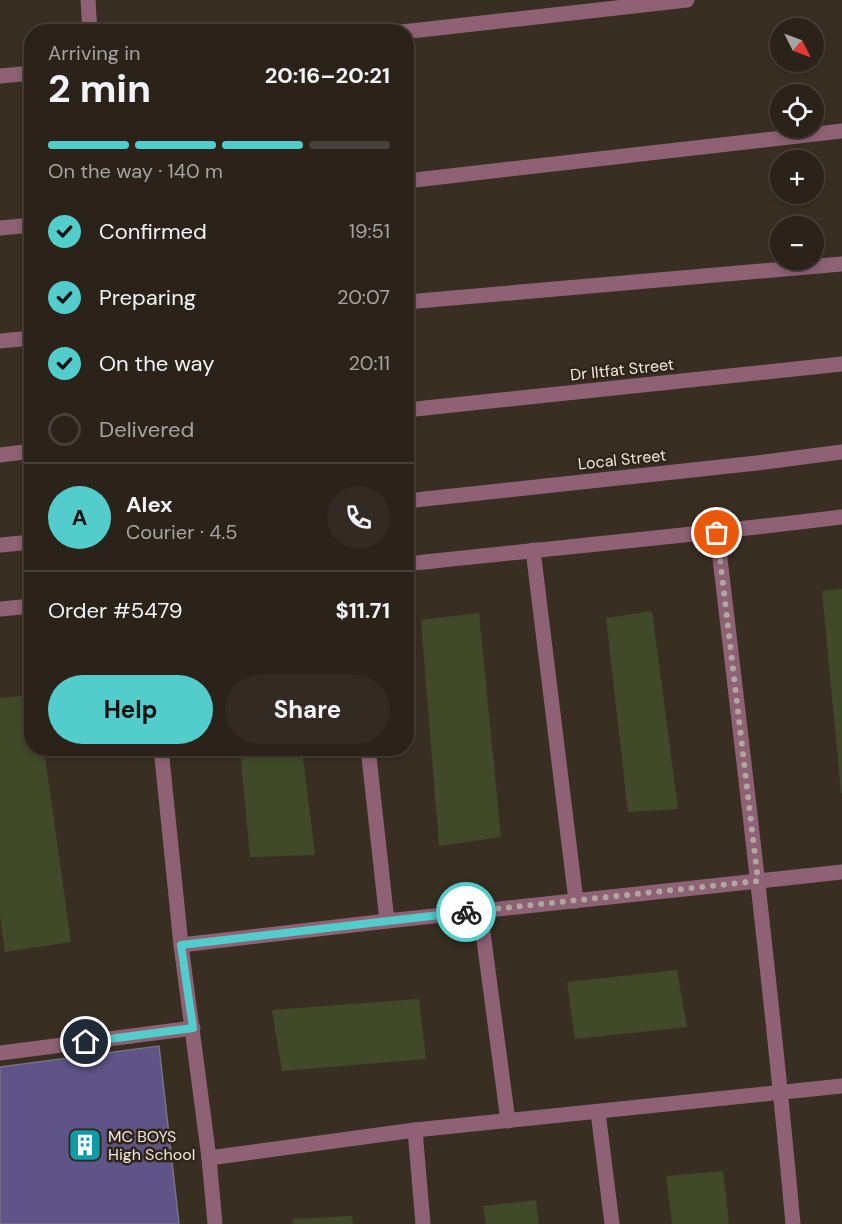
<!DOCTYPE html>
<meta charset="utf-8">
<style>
:root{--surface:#2b221a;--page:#332a23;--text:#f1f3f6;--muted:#a6a4a2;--line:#473f39;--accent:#52cdcc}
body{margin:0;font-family:"DM Sans",sans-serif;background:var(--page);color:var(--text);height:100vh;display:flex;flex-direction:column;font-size:22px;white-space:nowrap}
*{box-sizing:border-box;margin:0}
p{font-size:20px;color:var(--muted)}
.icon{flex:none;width:33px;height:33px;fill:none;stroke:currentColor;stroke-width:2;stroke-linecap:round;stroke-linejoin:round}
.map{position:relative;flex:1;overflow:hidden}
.panel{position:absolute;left:24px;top:24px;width:390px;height:732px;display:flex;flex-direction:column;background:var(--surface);border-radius:24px;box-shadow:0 3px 9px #0003,0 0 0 2px var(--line)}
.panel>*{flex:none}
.needle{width:39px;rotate:132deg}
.tools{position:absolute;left:770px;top:18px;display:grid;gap:12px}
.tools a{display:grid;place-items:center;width:54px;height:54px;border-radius:50%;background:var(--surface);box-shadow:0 3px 9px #0003,0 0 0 2px var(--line);font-size:30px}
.pin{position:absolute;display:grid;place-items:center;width:51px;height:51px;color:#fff;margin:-26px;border:3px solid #fff;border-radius:50%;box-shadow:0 2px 6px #0007}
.courier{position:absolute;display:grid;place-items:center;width:60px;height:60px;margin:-30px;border:4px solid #52cdcc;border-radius:50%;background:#fff;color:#222;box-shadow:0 2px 8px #0007}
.summary em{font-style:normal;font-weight:700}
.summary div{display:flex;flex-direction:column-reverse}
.summary{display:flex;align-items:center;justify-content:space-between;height:102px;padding:0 24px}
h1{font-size:39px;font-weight:700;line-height:45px}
.bar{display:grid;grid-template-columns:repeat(4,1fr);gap:9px 6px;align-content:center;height:72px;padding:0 24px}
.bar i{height:8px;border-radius:4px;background:var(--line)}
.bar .selected{background:var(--accent)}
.bar p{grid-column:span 4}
.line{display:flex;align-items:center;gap:15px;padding:0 24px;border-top:2px solid var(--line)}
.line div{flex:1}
.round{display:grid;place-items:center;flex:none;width:63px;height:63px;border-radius:32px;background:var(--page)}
ol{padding:0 24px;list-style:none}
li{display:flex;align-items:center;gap:18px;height:66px}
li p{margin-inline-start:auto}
li .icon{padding:6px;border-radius:50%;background:var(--accent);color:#111;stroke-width:4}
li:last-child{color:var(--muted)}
li i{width:33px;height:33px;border:3px solid var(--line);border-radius:50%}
.action{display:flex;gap:12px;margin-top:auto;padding:12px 24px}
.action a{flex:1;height:69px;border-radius:36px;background:var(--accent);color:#111;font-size:24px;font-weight:700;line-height:69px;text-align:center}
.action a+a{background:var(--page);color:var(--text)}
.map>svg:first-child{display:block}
.green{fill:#414a28}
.building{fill:#5f5487;stroke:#767384;stroke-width:1.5}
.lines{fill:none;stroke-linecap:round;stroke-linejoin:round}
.pedestrian{stroke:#8e6175;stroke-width:15}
.minor{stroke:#8e6175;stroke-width:15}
.tertiary{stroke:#8e6175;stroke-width:15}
.done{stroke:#afa89e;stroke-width:6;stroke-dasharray:0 10.8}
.route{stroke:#52cdcc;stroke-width:8}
.labels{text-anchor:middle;stroke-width:5;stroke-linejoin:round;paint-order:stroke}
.street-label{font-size:16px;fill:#efe9e1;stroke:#2f2519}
.poi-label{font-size:16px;fill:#efe9e1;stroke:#2f2519;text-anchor:start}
</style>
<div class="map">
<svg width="842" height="1224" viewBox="0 0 842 1224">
<rect width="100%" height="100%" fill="#392e22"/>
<g class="green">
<polygon points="842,589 842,793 841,793 822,591"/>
<polygon points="652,611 678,809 628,812 606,618"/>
<polygon points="479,613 501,837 439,846 421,620"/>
<polygon points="31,695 32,748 44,749 71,942 5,952 0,916 0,698"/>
<polygon points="240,749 302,749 315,855 250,857"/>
<polygon points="677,970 687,1027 575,1039 567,982"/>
<polygon points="419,999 426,1059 282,1071 272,1010"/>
<polygon points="723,1171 729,1224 672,1224 666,1176"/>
<polygon points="536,1200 539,1224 486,1224 483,1206"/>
<polygon points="352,1216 353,1224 293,1224 292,1219"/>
</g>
<polygon class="building" points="159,1046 179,1224 0,1224 0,1067"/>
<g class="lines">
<g class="pedestrian">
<polyline points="406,501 757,463 842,452"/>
<polyline points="0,545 32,542"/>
</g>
<g class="minor">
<polyline points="402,32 687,0"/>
<polyline points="0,76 32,73"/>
<polyline points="406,181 842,131"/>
<polyline points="0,228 32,225"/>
<polyline points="406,302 842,264"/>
<path d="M717,533C744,763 772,993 793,1224"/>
<polyline points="533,550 576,901"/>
<path d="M406,564C552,548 697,535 842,517"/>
<polyline points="0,609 32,606"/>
<polyline points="161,748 181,945 209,1158 215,1224"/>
<polyline points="368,748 387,921"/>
<polyline points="480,910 508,1121"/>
<polyline points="181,945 387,921 842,872"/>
<polyline points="0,1053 193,1028"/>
<polyline points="598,1112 612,1224"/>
<polyline points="415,1130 423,1224"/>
<polyline points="209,1158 415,1130 842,1086"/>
</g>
<g class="tertiary">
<polyline points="88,0 90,32"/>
<polyline points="0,341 32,338"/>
<polyline points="406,410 842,364"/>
<polyline points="0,455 32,451"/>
</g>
</g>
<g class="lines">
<polyline class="done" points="466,912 758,881 717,533"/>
<polyline class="route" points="86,1042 193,1028 181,945 466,912"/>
</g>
<defs>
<symbol id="building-square" viewBox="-11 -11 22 22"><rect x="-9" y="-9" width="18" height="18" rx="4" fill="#0f9aa8" stroke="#2f2519"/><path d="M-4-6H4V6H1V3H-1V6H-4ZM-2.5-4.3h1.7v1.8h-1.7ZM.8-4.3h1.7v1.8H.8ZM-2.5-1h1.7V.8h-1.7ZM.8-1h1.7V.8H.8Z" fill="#fff"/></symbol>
</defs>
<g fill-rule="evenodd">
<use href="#building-square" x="66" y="1126" width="38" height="38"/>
</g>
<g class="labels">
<g class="street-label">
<text transform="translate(622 369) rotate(-6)" y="6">Dr Iltfat Street</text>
<text transform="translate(622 459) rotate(-6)" y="6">Local Street</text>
</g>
<g class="poi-label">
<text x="108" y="1142">MC BOYS<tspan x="108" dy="18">High School</tspan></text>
</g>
</g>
</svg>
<div class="tools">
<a><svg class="needle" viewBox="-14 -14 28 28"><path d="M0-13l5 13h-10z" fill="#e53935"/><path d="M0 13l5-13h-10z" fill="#a6a4a2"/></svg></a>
<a><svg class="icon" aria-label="locate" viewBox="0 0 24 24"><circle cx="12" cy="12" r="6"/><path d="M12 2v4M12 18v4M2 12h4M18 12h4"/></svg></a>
<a>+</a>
<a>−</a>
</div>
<div class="pin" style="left:717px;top:533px;background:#ea580c"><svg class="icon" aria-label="bag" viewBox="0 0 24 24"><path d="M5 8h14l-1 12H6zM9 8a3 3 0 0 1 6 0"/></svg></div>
<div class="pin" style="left:86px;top:1042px;background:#1f2937"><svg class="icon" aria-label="home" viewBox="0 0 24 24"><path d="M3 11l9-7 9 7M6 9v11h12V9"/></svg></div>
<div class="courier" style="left:466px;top:912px"><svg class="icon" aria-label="bike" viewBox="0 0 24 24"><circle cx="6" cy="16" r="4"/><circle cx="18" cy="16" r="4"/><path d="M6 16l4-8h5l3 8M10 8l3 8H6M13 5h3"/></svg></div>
<section class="panel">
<div class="summary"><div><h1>2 min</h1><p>Arriving in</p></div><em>20:16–20:21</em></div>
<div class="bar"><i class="selected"></i><i class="selected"></i><i class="selected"></i><i></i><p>On the way · 140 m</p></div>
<ol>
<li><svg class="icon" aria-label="check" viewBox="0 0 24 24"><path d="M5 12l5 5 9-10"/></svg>Confirmed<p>19:51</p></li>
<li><svg class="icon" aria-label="check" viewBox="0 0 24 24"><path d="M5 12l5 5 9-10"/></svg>Preparing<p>20:07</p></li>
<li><svg class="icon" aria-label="check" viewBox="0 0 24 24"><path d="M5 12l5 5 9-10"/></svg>On the way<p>20:11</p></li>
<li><i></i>Delivered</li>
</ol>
<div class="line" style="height:108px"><b class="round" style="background:var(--accent);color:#111">A</b><div><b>Alex</b><p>Courier · 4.5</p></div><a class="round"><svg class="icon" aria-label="phone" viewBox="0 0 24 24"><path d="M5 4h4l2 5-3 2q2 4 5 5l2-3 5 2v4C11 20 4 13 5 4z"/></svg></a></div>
<div class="line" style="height:78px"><div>Order #5479</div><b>$11.71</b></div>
<div class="action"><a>Help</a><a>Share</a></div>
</section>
</div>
